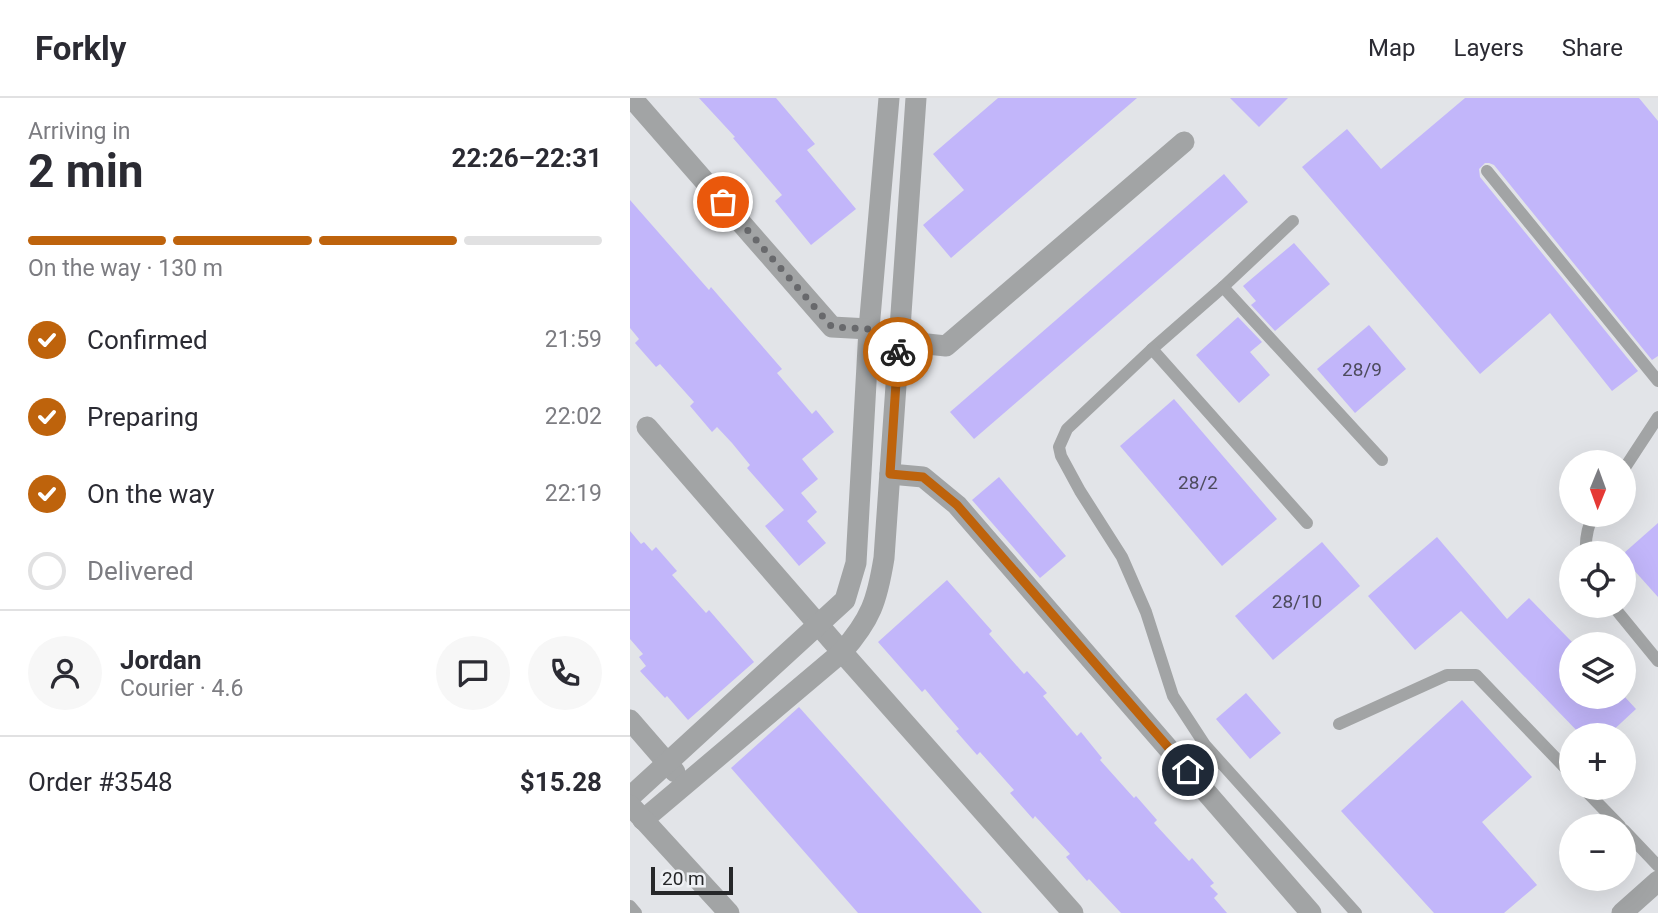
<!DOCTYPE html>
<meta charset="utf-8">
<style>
:root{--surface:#fff;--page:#f7f7f7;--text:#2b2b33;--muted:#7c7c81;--line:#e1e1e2;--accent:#be630c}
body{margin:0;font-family:Roboto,sans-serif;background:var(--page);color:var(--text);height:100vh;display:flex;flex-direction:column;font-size:26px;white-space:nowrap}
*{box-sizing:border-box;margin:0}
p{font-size:23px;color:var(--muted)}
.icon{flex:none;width:38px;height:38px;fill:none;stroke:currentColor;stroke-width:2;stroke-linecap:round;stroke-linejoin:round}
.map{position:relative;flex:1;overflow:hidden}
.sheet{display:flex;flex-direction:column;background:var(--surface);width:630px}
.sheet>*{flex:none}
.needle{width:46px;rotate:181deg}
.tools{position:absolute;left:929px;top:352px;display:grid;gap:14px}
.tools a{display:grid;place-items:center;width:77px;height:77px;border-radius:50%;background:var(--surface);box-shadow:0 7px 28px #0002;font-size:35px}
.scale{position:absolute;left:21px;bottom:18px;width:82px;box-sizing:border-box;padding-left:7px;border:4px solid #262729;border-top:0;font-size:19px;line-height:24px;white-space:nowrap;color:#262729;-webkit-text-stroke:5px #eff1f5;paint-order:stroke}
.pin{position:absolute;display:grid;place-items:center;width:60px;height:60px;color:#fff;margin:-30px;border:4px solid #fff;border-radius:50%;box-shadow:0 2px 7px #0007}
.courier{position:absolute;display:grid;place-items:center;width:70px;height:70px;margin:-35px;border:5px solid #be630c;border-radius:50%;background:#fff;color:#222;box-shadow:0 2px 9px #0007}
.head em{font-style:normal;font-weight:700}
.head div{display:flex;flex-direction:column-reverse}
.head{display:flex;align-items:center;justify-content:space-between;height:119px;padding:0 28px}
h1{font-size:46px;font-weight:700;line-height:52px}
.bar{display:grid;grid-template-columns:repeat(4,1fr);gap:10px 7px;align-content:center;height:84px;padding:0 28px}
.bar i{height:9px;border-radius:5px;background:var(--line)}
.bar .selected{background:var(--accent)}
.bar p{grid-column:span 4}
.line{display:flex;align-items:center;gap:18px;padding:0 28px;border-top:2px solid var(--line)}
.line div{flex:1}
.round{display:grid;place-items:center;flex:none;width:74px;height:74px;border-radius:37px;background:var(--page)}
ol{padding:0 28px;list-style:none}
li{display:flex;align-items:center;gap:21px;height:77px}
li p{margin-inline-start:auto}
li .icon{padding:7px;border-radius:50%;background:var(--accent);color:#fff;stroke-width:4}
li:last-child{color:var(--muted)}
li i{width:38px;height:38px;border:4px solid var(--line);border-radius:50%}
header{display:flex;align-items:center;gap:42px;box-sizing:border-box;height:98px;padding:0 35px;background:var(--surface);border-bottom:2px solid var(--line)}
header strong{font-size:33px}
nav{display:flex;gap:38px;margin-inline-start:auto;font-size:24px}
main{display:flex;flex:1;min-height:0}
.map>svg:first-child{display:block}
.building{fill:#c2b6fa}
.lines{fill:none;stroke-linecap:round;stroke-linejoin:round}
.service{stroke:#a2a4a5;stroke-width:12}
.minor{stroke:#a2a4a5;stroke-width:21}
.tertiary{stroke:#a2a4a5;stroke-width:21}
.done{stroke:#68696c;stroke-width:7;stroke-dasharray:0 12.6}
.route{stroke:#be630c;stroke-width:9}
.labels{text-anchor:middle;stroke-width:6;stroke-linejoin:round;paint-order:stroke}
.number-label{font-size:19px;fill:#4d4b5d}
</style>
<header>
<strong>Forkly</strong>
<nav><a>Map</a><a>Layers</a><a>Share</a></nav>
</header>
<main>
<section class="sheet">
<div class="head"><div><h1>2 min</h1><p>Arriving in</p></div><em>22:26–22:31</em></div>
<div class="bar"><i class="selected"></i><i class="selected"></i><i class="selected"></i><i></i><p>On the way · 130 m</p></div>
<ol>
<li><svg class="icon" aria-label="check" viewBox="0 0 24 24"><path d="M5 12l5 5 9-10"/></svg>Confirmed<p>21:59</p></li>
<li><svg class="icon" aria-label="check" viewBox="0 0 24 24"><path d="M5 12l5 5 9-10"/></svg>Preparing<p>22:02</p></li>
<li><svg class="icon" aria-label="check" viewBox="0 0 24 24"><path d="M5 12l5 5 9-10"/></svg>On the way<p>22:19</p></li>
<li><i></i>Delivered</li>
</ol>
<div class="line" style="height:126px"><a class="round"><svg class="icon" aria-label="person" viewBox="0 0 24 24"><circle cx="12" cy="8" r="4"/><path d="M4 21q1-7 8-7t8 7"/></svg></a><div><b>Jordan</b><p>Courier · 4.6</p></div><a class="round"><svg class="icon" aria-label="chat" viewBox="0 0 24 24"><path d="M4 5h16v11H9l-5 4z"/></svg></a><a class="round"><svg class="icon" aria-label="phone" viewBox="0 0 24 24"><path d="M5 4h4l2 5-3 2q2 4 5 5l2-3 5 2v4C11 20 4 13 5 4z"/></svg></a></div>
<div class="line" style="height:91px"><div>Order #3548</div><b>$15.28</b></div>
</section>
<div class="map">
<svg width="1028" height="815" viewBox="0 0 1028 815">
<rect width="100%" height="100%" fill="#e2e4e8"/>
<g class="building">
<polygon points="69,0 146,0 185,46 177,52 226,111 181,147 145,103 152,97 103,40 105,39"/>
<polygon points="368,0 507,0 321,160 293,127 334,92 303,56"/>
<polygon points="600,0 658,0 629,29"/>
<polygon points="835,0 1009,0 1028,23 1028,258 1022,262 864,67 859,65 855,65 849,71 850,79 1008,273 982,293 920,215 850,276 672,69 717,31 751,71"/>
<polygon points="594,76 618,104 344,341 320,314"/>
<polygon points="0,102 79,192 81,189 152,271 147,275 182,316 186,312 204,334 172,361 188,381 171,395 187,414 177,423 196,445 169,468 135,428 154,412 117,370 120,367 102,345 87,329 82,334 60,308 64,304 30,266 26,269 5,245 9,241 0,230"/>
<polygon points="664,145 700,186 645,233 621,207 626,203 613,188"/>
<polygon points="608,219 632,244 620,254 640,277 609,305 566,257"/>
<polygon points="739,227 776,271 725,315 687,271"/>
<polygon points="544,301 647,421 592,468 490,348"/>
<polygon points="369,379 436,458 410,480 342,402"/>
<polygon points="1028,425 1028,499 994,461 994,455"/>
<polygon points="0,433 11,446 14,444 22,453 26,449 47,473 42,477 76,515 79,512 124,564 58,622 37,598 35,600 10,573 16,568 9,559 13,556 0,541"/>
<polygon points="807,439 877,521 899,500 942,544 942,598 994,598 1006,611 978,637 951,637 831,513 785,552 738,498"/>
<polygon points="692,444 730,488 643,562 605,518"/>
<polygon points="317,482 362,533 359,536 394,576 397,573 417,595 413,598 447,638 451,634 472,660 470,662 504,700 506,698 527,722 524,725 559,763 562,760 584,785 580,788 588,796 584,800 597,815 491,815 459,781 457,783 436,759 440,756 405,718 403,721 380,695 384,692 350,654 347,657 326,633 329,631 310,609 295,591 292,594 248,544"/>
<polygon points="616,595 651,635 620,661 586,621"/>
<polygon points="832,602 902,679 852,724 907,787 874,815 804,815 711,713"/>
<polygon points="169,609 274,727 352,815 228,815 101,670"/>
</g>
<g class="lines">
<g class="service">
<polyline points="857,73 1028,283"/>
<polyline points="593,189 663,123"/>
<polyline points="522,251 593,189 752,362"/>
<polyline points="994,371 1028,319"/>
<polyline points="677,425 522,251 437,331 429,349 431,358 450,393 492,459 516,514 543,598 575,647 726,815"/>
<path d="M956,455C955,440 957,429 964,416"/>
<polyline points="983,508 1028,563"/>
<polyline points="709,626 817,577 846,577 942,677"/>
<polyline points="953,690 990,728"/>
<polyline points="994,732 1028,768"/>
<polyline points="0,808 6,815"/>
</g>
<g class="minor">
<polyline points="259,0 239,231 269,243 316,248 554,44"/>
<polyline points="17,329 212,554 443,815"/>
<polyline points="260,376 293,379 327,407 681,815"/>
<polyline points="0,622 45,674"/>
<polyline points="0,699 215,502 226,465 239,231 202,229 2,0"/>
<path d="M13,722L212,554C241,521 247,503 254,460L286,0"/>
</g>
<g class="tertiary">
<polyline points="0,707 99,815"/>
<polyline points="992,815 1028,783"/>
</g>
</g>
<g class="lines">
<polyline class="done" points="93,104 202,229 239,231 269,243 268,254"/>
<polyline class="route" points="268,254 260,376 293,379 327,407 558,672"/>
</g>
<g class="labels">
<g class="number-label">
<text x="732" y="278">28/9</text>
<text x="568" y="391">28/2</text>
<text x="667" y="510">28/10</text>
</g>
</g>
</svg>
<div class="tools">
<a><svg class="needle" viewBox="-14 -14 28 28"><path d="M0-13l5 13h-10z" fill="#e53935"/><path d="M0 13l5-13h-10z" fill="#7c7c81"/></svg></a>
<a><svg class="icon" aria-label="locate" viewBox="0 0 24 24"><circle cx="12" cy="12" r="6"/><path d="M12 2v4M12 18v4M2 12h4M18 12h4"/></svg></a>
<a><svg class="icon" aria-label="layers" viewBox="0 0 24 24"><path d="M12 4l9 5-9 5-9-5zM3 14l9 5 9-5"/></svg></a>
<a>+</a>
<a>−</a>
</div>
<div class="scale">20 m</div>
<div class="pin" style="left:93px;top:104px;background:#ea580c"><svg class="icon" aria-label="bag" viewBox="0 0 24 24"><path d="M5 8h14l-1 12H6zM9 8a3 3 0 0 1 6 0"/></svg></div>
<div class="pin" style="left:558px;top:672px;background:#1f2937"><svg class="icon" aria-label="home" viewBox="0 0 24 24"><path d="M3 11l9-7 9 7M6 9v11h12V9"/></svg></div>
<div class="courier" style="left:268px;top:254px"><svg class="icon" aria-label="bike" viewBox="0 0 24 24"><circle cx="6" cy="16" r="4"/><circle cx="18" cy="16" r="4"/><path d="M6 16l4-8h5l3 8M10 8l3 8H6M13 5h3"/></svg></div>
</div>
</main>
